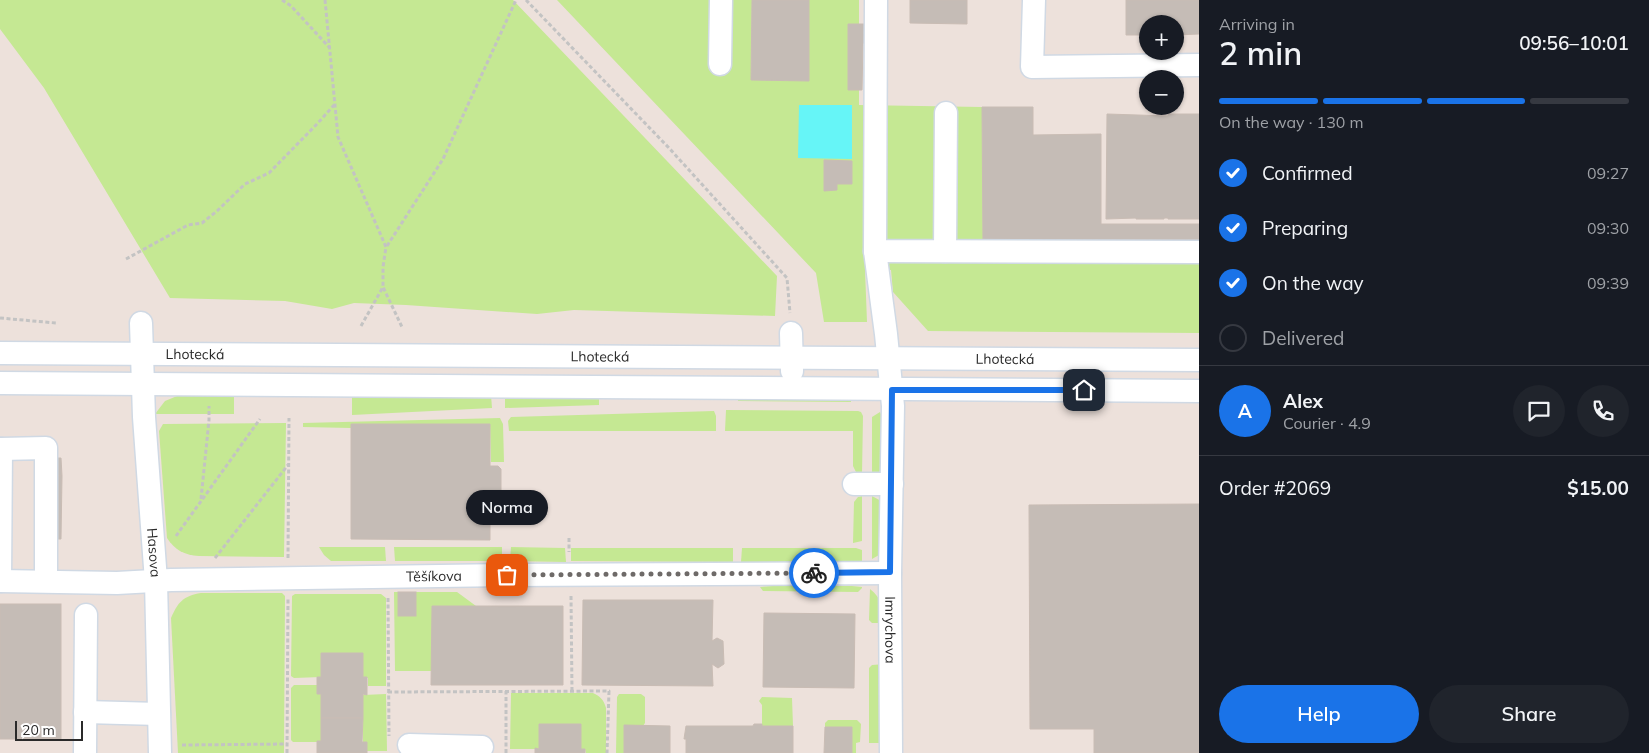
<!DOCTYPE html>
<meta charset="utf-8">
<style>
:root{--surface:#171b24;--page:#20242c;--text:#f1f3f6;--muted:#9ea1a6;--line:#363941;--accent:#1a73e8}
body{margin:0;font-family:Mulish,sans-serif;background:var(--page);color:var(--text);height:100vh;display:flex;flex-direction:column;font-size:19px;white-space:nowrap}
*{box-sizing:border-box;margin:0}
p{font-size:16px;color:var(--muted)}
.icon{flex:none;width:28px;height:28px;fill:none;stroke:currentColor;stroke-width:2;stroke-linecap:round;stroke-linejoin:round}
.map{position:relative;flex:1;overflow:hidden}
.sheet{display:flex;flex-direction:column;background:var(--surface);width:450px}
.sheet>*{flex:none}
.fabs{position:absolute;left:1139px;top:15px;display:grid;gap:10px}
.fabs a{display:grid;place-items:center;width:45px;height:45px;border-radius:50%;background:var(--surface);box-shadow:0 1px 4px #0004;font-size:25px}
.scale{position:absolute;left:15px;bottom:12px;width:68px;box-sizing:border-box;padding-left:5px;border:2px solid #2a2a2a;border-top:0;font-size:14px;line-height:18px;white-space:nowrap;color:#2a2a2a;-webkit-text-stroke:4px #fff;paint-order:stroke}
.pin{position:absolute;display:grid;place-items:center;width:42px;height:42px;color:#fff;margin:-21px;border-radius:10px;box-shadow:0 2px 8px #0006}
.courier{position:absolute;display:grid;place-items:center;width:50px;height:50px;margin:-25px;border:4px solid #1a73e8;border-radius:50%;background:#fff;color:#222;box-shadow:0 1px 6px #0007}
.bubble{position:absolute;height:35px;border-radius:18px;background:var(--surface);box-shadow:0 1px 4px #0004;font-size:16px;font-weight:600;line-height:35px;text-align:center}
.head em{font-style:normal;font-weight:600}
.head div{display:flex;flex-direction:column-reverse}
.head{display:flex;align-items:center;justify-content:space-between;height:85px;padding:0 20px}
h1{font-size:32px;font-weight:600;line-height:38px}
.bar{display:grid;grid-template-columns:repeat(4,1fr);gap:8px 5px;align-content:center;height:60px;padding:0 20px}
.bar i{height:6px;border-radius:4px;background:var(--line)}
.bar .active{background:var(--accent)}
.bar p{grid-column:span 4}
.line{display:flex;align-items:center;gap:12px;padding:0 20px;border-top:1px solid var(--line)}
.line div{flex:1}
.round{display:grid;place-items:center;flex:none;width:52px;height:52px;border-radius:26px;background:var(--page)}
ol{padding:0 20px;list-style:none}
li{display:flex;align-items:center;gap:15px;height:55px}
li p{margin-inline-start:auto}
li .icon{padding:5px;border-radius:50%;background:var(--accent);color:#fff;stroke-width:4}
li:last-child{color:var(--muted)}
li i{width:28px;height:28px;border:2px solid var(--line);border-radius:50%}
.primary-button{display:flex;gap:10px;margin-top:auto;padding:10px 20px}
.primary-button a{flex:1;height:58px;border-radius:30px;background:var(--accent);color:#fff;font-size:20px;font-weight:600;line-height:58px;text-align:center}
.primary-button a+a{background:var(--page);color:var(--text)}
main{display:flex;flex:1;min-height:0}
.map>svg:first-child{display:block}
.green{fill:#c5e893;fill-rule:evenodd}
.water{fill:#66f5f7}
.building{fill:#c5bcb6;stroke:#c9bcb4}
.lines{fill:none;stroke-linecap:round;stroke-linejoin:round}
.minor-casing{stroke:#d0d9e4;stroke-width:25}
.path{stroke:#c3c3c3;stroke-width:3;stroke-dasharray:4 2.5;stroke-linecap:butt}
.minor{stroke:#fff;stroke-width:22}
.done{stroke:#6e6a68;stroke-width:5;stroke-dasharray:0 9}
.route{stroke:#1a73e8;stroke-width:6}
.labels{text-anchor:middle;stroke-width:5;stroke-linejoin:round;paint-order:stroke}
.street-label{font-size:14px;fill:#2a2a2a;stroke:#fff}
</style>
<main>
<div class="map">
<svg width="1199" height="753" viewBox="0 0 1199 753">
<rect width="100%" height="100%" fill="#ede1db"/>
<g class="green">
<polygon points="0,0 513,0 777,276 775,316 574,310 537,314 406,305 354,303 332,309 285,301 170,298 44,88 0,29"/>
<path d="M557,0H752L751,80H809V0H859V24H848V89L859,90V105L982,107L983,244L1199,245V333L928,331L893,292L891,270H865L867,322H824L816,273ZM824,161H852V183L837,184V190H824Z"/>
<polygon points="182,394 234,394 234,414 155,414 165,401"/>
<polygon points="491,395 492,408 352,415 352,397"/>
<polygon points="505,395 599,395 599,405 505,408"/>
<polygon points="738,397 851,398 851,402 738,401"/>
<polygon points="726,410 858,411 861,412 863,416 862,474 856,472 853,466 853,431 725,431"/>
<polygon points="714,411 716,416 716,431 509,431 508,421 511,417"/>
<polygon points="880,412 885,423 883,468 878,473 872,475 872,417"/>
<polygon points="500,418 503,424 504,462 491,462 490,424 351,424 351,428 303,427 303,423"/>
<path d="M286,423L284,557L199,556C184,555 175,550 167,538L159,431L163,424Z"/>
<polygon points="862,496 862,541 853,543 854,502 858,497"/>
<polygon points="872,496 881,501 884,547 879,555 872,559"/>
<polygon points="319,547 385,547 386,561 331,561 324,555"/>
<polygon points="394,547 502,547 502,561 395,561"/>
<polygon points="511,547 565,548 566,562 510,561"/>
<polygon points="571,548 733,548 733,562 571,561"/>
<polygon points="742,548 856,548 862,550 862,562 741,562"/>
<polygon points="773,586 852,586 862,587 862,588 858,592 763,591 760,587"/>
<path d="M870,589C882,598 883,609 886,623H872L869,620Z"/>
<polygon points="394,592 399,592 399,616 416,616 416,592 457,592 476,606 432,671 395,671"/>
<path d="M201,593H282L285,596L284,753H178L171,618C178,602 183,596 201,593Z"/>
<polygon points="295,594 381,594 386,598 386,686 368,686 368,678 363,677 363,653 321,677 294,678 291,676 292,596"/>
<polygon points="885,664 885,743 869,743 869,668 872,665"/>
<polygon points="294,685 317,685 317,694 321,694 321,742 293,742 291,740 291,688"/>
<path d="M511,693H593C600,696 604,700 606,708V753H586L585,749H581V725L539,749H510Z"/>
<polygon points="386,694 387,751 367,751 367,742 363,742 363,695"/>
<polygon points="619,694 641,694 645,697 645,723 624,753 616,753 617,697"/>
<polygon points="762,697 792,698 793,726 762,726 762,705 759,701"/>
<polygon points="828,720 857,720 861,724 860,742 856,743 856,753 852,753 852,727 825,727 825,723"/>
</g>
<polygon class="water" points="799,105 852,105 852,159 798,158"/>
<g class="building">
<polygon points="752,0 809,0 809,81 751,80"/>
<polygon points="910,0 967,0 967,24 910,23"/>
<polygon points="1126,0 1199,0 1199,34 1175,35 1175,24 1148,24 1148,35 1126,35"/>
<polygon points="848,24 874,24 874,43 863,43 862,90 848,90"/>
<polygon points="982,107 1033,107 1033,135 1101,134 1101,224 1199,224 1199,245 983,244"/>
<polygon points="1107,114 1168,116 1168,114 1199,114 1199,219 1168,219 1168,218 1164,218 1164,219 1136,219 1136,218 1106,219"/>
<polygon points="824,160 852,161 852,184 837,184 837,190 824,191"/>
<polygon points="351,424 490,424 490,466 498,466 501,469 501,496 497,499 490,499 490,540 351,539"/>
<polygon points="36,458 61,458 62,476 36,476"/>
<polygon points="36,476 62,476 61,539 54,539"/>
<polygon points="1199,504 1199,753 1094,753 1094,729 1030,729 1029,505"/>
<rect x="398" y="592" width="18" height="24"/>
<polygon points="583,600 713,600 712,641 717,638 723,641 724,664 718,668 712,664 713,686 582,685"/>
<rect x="0" y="604" width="61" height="135"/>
<polygon points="432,606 563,606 563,685 431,685"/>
<polygon points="764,613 855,614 854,688 763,687"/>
<polygon points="321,653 363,653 363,677 367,677 367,695 363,694 363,718 321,718 321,694 317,694 317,677 321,677"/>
<polygon points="321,718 363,718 362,742 367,742 367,753 317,753 317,741 321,741"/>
<polygon points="539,724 581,724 581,749 585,749 585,753 535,753 535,748 539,749"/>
<polygon points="754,724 762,724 762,726 793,726 793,753 686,753 686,739 684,739 686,726 753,726"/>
<polygon points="624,725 670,726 670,753 624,753"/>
<polygon points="825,727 852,727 852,753 824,753"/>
</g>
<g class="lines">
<defs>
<g id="minor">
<polyline points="876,0 875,251 1199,252"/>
<polyline points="1034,0 1032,67 1199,65"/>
<polyline points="720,64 721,0"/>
<path id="s1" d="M875,251L886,334L893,406L890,573L891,753"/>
<polyline points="945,251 946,113"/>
<path id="s2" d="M141,323L144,417L156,581L160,753"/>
<polyline points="791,333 792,371"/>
<path id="s3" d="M0,353L1199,360"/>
<polyline points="0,383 1199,391"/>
<polyline points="0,449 1,449 0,581"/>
<polyline points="1,449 46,448 46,581"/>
<polyline points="854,484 892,484"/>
<path id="s4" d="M0,581L117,583L171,580L507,575L890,573"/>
<polyline points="85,712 159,714"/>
<polyline points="409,745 482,747"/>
<polyline points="85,753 86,615"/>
</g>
</defs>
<use href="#minor" class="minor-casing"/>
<g class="path">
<polyline points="282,0 291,6 329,47"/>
<polyline points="325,0 338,137 386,247 383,267 383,287"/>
<polyline points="526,0 669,148 787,278 790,313"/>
<polyline points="387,246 443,159 516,0"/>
<polyline points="126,259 188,225 202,223 217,211 245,184 269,173 317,124 335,104"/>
<polyline points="0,318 56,323"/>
<polyline points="361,326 383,287 402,327"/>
<polyline points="201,499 209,420 209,406"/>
<polyline points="176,536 260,419"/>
<polyline points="569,538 569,552"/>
<polyline points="215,558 288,465"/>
<polyline points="288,558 289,418"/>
<polyline points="571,596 572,691"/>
<polyline points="388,598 389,736"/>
<polyline points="388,692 609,691 607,753"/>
<polyline points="182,745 287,744"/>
<polyline points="287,753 288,599"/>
<polyline points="506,753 506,691"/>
</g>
<use href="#minor" class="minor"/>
</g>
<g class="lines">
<polyline class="done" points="507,575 814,573"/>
<polyline class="route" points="814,573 890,572 892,390 1084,390"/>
</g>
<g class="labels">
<g class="street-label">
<text dy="5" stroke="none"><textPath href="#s3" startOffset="195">Lhotecká</textPath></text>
<text dy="5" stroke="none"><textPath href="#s3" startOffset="600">Lhotecká</textPath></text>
<text dy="5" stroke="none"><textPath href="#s3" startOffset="1005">Lhotecká</textPath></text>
<text dy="5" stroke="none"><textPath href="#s2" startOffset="230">Hasova</textPath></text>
<text dy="5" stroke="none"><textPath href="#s4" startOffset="434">Těšíkova</textPath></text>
<text dy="5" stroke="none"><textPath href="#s1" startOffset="380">Imrychova</textPath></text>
</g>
</g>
</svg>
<div class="fabs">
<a>+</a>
<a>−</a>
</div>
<div class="scale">20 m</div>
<div class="pin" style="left:507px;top:575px;background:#ea580c"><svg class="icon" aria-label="bag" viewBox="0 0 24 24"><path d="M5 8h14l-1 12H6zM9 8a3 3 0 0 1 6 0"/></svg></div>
<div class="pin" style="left:1084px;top:390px;background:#1f2937"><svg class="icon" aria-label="home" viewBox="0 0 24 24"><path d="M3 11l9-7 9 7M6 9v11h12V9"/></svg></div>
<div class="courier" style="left:814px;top:573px"><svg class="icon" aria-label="bike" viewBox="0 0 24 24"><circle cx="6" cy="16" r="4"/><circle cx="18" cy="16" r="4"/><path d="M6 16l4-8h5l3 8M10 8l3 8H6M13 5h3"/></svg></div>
<div class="bubble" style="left:466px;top:490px;width:82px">Norma</div>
</div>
<section class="sheet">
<div class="head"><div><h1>2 min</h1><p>Arriving in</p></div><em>09:56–10:01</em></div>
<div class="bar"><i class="active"></i><i class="active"></i><i class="active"></i><i></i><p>On the way · 130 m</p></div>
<ol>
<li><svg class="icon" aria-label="check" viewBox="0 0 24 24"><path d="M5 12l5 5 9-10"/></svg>Confirmed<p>09:27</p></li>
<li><svg class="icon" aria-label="check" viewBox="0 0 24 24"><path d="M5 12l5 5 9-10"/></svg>Preparing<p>09:30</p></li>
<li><svg class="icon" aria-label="check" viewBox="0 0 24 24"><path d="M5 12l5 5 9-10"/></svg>On the way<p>09:39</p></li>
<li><i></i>Delivered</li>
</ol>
<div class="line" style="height:90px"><b class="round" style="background:var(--accent);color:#fff">A</b><div><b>Alex</b><p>Courier · 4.9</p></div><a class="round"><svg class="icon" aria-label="chat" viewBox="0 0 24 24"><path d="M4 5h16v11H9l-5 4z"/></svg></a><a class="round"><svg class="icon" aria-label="phone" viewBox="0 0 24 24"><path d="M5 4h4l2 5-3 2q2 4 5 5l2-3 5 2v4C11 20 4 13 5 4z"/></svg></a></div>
<div class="line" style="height:65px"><div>Order #2069</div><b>$15.00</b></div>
<div class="primary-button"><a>Help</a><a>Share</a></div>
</section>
</main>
